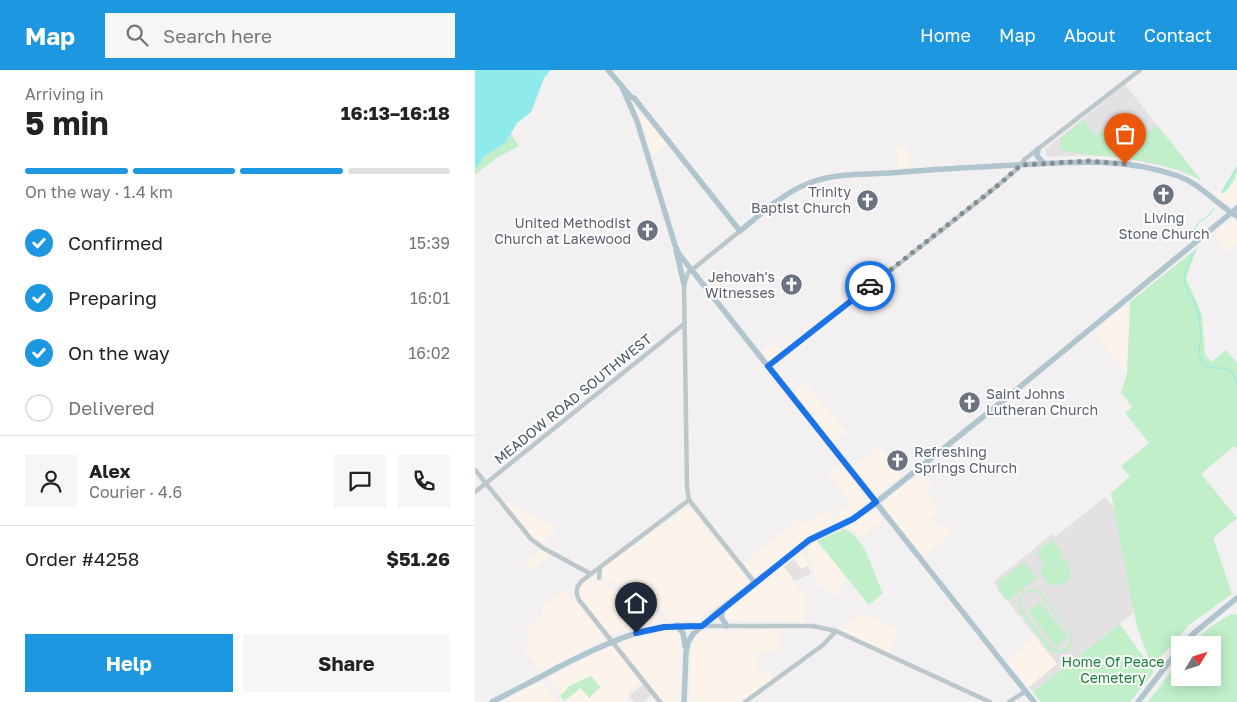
<!DOCTYPE html>
<meta charset="utf-8">
<style>
:root{--surface:#fff;--page:#f6f6f6;--text:#222;--muted:#767676;--line:#e0e0e0;--accent:#1d98e0}
body{margin:0;font-family:"Golos Text",sans-serif;background:var(--page);color:var(--text);height:100vh;display:flex;flex-direction:column;font-size:19px;white-space:nowrap}
*{box-sizing:border-box;margin:0}
p{font-size:16px;color:var(--muted)}
.icon{flex:none;width:28px;height:28px;fill:none;stroke:currentColor;stroke-width:2;stroke-linecap:round;stroke-linejoin:round}
.map{position:relative;flex:1;overflow:hidden}
.panel{display:flex;flex-direction:column;background:var(--surface);width:475px}
.panel>*{flex:none}
.needle{width:32px;rotate:52deg}
.buttons{position:absolute;left:696px;top:566px;display:grid;gap:10px}
.buttons a{display:grid;place-items:center;width:50px;height:50px;border-radius:0px;background:var(--surface);box-shadow:0 2px 12px #0003;font-size:25px}
.pin{position:absolute;display:grid;place-items:center;width:42px;height:42px;color:#fff;margin:-51px -21px;border-radius:50% 50% 50% 0;rotate:-45deg;box-shadow:0 0 5px #0007}
.pin .icon{rotate:45deg}
.courier{position:absolute;display:grid;place-items:center;width:50px;height:50px;margin:-25px;border:4px solid #1a73e8;border-radius:50%;background:#fff;color:#222;box-shadow:0 1px 6px #0007}
.summary em{font-style:normal;font-weight:700}
.summary div{display:flex;flex-direction:column-reverse}
.summary{display:flex;align-items:center;justify-content:space-between;height:85px;padding:0 25px}
h1{font-size:32px;font-weight:700;line-height:38px}
.bar{display:grid;grid-template-columns:repeat(4,1fr);gap:8px 5px;align-content:center;height:60px;padding:0 25px}
.bar i{height:6px;border-radius:4px;background:var(--line)}
.bar .on{background:var(--accent)}
.bar p{grid-column:span 4}
.line{display:flex;align-items:center;gap:12px;padding:0 25px;border-top:1px solid var(--line)}
.line div{flex:1}
.round{display:grid;place-items:center;flex:none;width:52px;height:52px;border-radius:0px;background:var(--page)}
ol{padding:0 25px;list-style:none}
li{display:flex;align-items:center;gap:15px;height:55px}
li p{margin-inline-start:auto}
li .icon{padding:5px;border-radius:50%;background:var(--accent);color:#fff;stroke-width:4}
li:last-child{color:var(--muted)}
li i{width:28px;height:28px;border:2px solid var(--line);border-radius:50%}
.primary-button{display:flex;gap:10px;margin-top:auto;padding:10px 25px}
.primary-button a{flex:1;height:58px;border-radius:0px;background:var(--accent);color:#fff;font-size:20px;font-weight:700;line-height:58px;text-align:center}
.primary-button a+a{background:var(--page);color:var(--text)}
header{display:flex;align-items:center;gap:30px;box-sizing:border-box;height:70px;padding:0 25px;background:var(--accent);color:#fff}
header strong{font-size:24px}
nav{display:flex;gap:28px;margin-inline-start:auto;font-size:18px}
.search{width:350px;height:45px;background:var(--page);display:flex;align-items:center;gap:12px;box-sizing:border-box;padding:0 18px;border-radius:0px;color:var(--muted);font-size:19px}
main{display:flex;flex:1;min-height:0}
.map>svg:first-child{display:block}
.commercial{fill:#fcf3ea}
.education{fill:#e3e1e2}
.green{fill:#c0efc9;fill-rule:evenodd}
.water{fill:#8eeaeb}
.lines{fill:none;stroke-linecap:round;stroke-linejoin:round}
.stream{stroke:#8eeaeb;stroke-width:1}
.minor{stroke:#bcc7cc;stroke-width:4.5}
.major{stroke:#b0c5ce;stroke-width:5.5}
.done{stroke:#848d90;stroke-width:5;stroke-dasharray:0 9}
.route{stroke:#1a73e8;stroke-width:6}
.labels{text-anchor:middle;stroke-width:4;stroke-linejoin:round;paint-order:stroke}
.worship-label{font-size:14px;fill:#5b616d;stroke:#fff;text-anchor:end}
.street-label{font-size:14px;fill:#48575d;stroke:#fff}
.park-label{font-size:14px;fill:#197e38;stroke:#fff}
</style>
<header>
<strong>Map</strong>
<div class="search"><svg class="icon" aria-label="search" viewBox="0 0 24 24"><circle cx="10" cy="10" r="6"/><path d="M15 15l6 6"/></svg>Search here</div>
<nav><a>Home</a><a>Map</a><a>About</a><a>Contact</a></nav>
</header>
<main>
<section class="panel">
<div class="summary"><div><h1>5 min</h1><p>Arriving in</p></div><em>16:13–16:18</em></div>
<div class="bar"><i class="on"></i><i class="on"></i><i class="on"></i><i></i><p>On the way · 1.4 km</p></div>
<ol>
<li><svg class="icon" aria-label="check" viewBox="0 0 24 24"><path d="M5 12l5 5 9-10"/></svg>Confirmed<p>15:39</p></li>
<li><svg class="icon" aria-label="check" viewBox="0 0 24 24"><path d="M5 12l5 5 9-10"/></svg>Preparing<p>16:01</p></li>
<li><svg class="icon" aria-label="check" viewBox="0 0 24 24"><path d="M5 12l5 5 9-10"/></svg>On the way<p>16:02</p></li>
<li><i></i>Delivered</li>
</ol>
<div class="line" style="height:90px"><a class="round"><svg class="icon" aria-label="person" viewBox="0 0 24 24"><circle cx="12" cy="8" r="4"/><path d="M4 21q1-7 8-7t8 7"/></svg></a><div><b>Alex</b><p>Courier · 4.6</p></div><a class="round"><svg class="icon" aria-label="chat" viewBox="0 0 24 24"><path d="M4 5h16v11H9l-5 4z"/></svg></a><a class="round"><svg class="icon" aria-label="phone" viewBox="0 0 24 24"><path d="M5 4h4l2 5-3 2q2 4 5 5l2-3 5 2v4C11 20 4 13 5 4z"/></svg></a></div>
<div class="line" style="height:65px"><div>Order #4258</div><b>$51.26</b></div>
<div class="primary-button"><a>Help</a><a>Share</a></div>
</section>
<div class="map">
<svg width="762" height="632" viewBox="0 0 762 632">
<rect width="100%" height="100%" fill="#f2f0f0"/>
<g class="commercial">
<polygon points="168,45 192,74 177,87 165,47"/>
<polygon points="432,75 435,97 424,98 421,76"/>
<polygon points="762,107 762,131 756,135 753,134 740,123 743,121 749,123"/>
<polygon points="759,150 762,152 762,175 753,182 739,165 755,151"/>
<polygon points="655,232 652,304 619,263"/>
<polygon points="299,271 308,282 296,292 294,292 286,281"/>
<polygon points="331,312 348,333 335,343 318,322"/>
<polygon points="350,335 372,362 358,373 337,346"/>
<polygon points="405,376 413,386 411,387 426,406 405,422 400,423 379,397"/>
<polygon points="365,392 393,431 386,437 367,449 361,445 376,433 352,403"/>
<polygon points="445,403 448,404 458,417 451,423 465,441 456,448 463,458 470,453 478,462 449,486 409,437 408,433"/>
<polygon points="29,431 80,457 81,461 73,467 68,474 54,465 28,432"/>
<polygon points="211,438 216,439 273,510 272,513 267,518 244,533 224,550 193,550 190,548 189,543 185,538 129,508 126,503 128,498"/>
<polygon points="351,440 359,449 357,453 337,463 282,505 278,505 268,493 325,448 331,455"/>
<polygon points="399,440 408,450 386,468 375,457 376,455"/>
<polygon points="342,471 372,508 360,526 344,516 332,481 333,478"/>
<polygon points="67,479 76,484 55,501 50,493"/>
<polygon points="325,484 329,485 333,496 326,499 319,489"/>
<polygon points="309,496 324,520 329,519 330,552 253,550 249,548 250,543"/>
<polygon points="120,508 183,543 184,551 135,565 105,526 105,517 108,513 113,509"/>
<polygon points="90,519 126,562 127,571 67,601 65,600 47,578 57,570 49,559 67,544 66,537"/>
<polygon points="387,543 424,560 414,582 369,561 370,555"/>
<polygon points="304,559 304,582 282,582 282,598 294,604 298,609 265,632 214,632 216,581 219,570 226,562"/>
<polygon points="203,562 206,566 204,632 189,632 158,594 146,577 147,572 185,563"/>
<polygon points="561,567 583,595 554,617 532,590"/>
<polygon points="136,576 139,577 166,612 152,623 154,626 150,632 91,632 73,608"/>
<polygon points="66,611 82,630 79,632 26,632"/>
</g>
<g class="education">
<polygon points="650,15 726,110 703,99 642,87 615,85 572,87 570,79"/>
<polygon points="630,427 698,512 558,622 554,617 582,594 518,512 577,464 580,467"/>
<polygon points="319,489 326,499 333,496 336,504 319,511 309,496"/>
<polygon points="169,614 177,625 168,632 159,632 154,626"/>
</g>
<g class="green">
<path d="M609,50L620,66L626,60L634,68L642,63L644,65L641,70H643L647,67L651,72L667,66L682,55L726,110C700,97 669,90 639,87C621,85 603,85 585,79V69Z"/>
<polygon points="36,64 44,76 20,89 0,105 0,99 6,93 8,87 31,72"/>
<path d="M762,95C762,107 758,115 749,123L746,122Z"/>
<polygon points="722,178 711,208 727,245 730,285 736,292 751,280 762,293 762,379 759,376 726,404 762,448 738,468 757,524 714,555 677,597 662,557 636,423 655,407 646,396 674,373 650,343 657,337 646,322 652,304 655,232"/>
<path d="M369,459C391,467 398,504 408,523L394,535L342,471Z"/>
<path d="M577,470L589,486L582,491L592,489L596,506C587,521 570,518 566,501L570,494L561,482Z"/>
<polygon points="549,492 562,508 532,531 523,520 524,511"/>
<path d="M560,519L566,523L596,563C599,571 597,577 590,582L581,583L574,580L544,540C540,528 547,519 560,519ZM558,521L564,524L595,563V572C591,580 584,582 577,578L546,538C543,529 548,522 558,521Z"/>
<polygon points="565,532 593,567 581,577 553,541"/>
<polygon points="756,544 762,545 762,632 673,632 705,589 705,608 738,608 738,575 716,575 735,557"/>
<polygon points="645,554 679,602 655,632 566,632 558,622"/>
<polygon points="116,606 127,619 124,618 114,628 106,618 89,631 85,625 90,622 94,616"/>
</g>
<polygon class="water" points="0,0 76,0 69,8 56,42 42,53 31,72 8,87 6,93 0,99"/>
<g class="lines">
<g class="stream">
<polyline points="747,123 762,98"/>
<path d="M717,167C722,146 731,153 739,138"/>
<path d="M720,181C715,189 709,200 709,210C709,217 717,226 720,234C723,241 724,249 725,256C728,271 719,285 731,296L751,299L757,302L762,314"/>
</g>
<g class="minor">
<polyline points="265,161 213,203 209,214 212,417 214,430 280,513"/>
<polyline points="293,297 510,126 541,100 550,89 665,0"/>
<polyline points="0,400 56,469 68,478 116,504"/>
<polyline points="0,422 209,254"/>
<polyline points="124,508 125,497"/>
<polyline points="227,556 338,556 361,561 515,632"/>
<path d="M185,632L104,530C100,522 101,516 108,510L214,430"/>
<polyline points="270,632 348,575 361,561"/>
<polyline points="534,632 551,621"/>
</g>
<g class="major">
<path d="M133,0L156,27L159,28L265,161C287,143 309,122 337,112C365,102 397,105 427,102C465,99 503,97 541,95C596,92 649,87 703,106C726,114 741,134 762,146"/>
<polyline points="147,17 162,51 200,175 204,184 559,632"/>
<polyline points="563,79 562,86 569,93"/>
<polyline points="201,180 209,214"/>
<polyline points="248,539 246,547 252,556"/>
<polyline points="202,555 208,563 210,576"/>
<polyline points="708,575 719,563 762,528"/>
<path d="M17,632C39,620 61,610 82,598C130,574 171,552 227,556"/>
<polyline points="209,632 211,582 213,572 218,564 242,542 334,471 374,451 393,439 529,330 762,138"/>
<polyline points="663,632 705,578"/>
</g>
</g>
<g class="lines">
<polyline class="done" points="395,216 527,112 546,95 613,91 650,94"/>
<polyline class="route" points="161,563 189,557 227,556 334,470 378,449 401,432 293,296 395,216"/>
</g>
<defs>
<symbol id="church-disc" viewBox="-11 -11 22 22"><circle r="9.5" fill="#6b7280" stroke="#fff"/><path d="M-1.2-6h2.4v3.5h3.3v2.4h-3.3V6h-2.4V-.1h-3.3v-2.4h3.3Z" fill="#fff"/></symbol>
</defs>
<g fill-rule="evenodd">
<use href="#church-disc" x="676" y="112" width="25" height="25"/>
<use href="#church-disc" x="380" y="118" width="25" height="25"/>
<use href="#church-disc" x="160" y="148" width="25" height="25"/>
<use href="#church-disc" x="304" y="202" width="25" height="25"/>
<use href="#church-disc" x="482" y="320" width="25" height="25"/>
<use href="#church-disc" x="410" y="378" width="25" height="25"/>
</g>
<g class="labels">
<g class="worship-label">
<text x="376" y="127">Trinity<tspan x="376" dy="16">Baptist Church</tspan></text>
<text x="689" y="153" text-anchor="middle">Living<tspan x="689" dy="16">Stone Church</tspan></text>
<text x="156" y="158">United Methodist<tspan x="156" dy="16">Church at Lakewood</tspan></text>
<text x="300" y="212">Jehovah's<tspan x="300" dy="16">Witnesses</tspan></text>
<text x="511" y="329" text-anchor="start">Saint Johns<tspan x="511" dy="16">Lutheran Church</tspan></text>
<text x="439" y="387" text-anchor="start">Refreshing<tspan x="439" dy="16">Springs Church</tspan></text>
</g>
<g class="street-label">
<text transform="translate(98 329) rotate(-39)" y="5">MEADOW ROAD SOUTHWEST</text>
</g>
<g class="park-label">
<text x="638" y="597">Home Of Peace<tspan x="638" dy="16">Cemetery</tspan></text>
</g>
</g>
</svg>
<div class="buttons">
<a><svg class="needle" viewBox="-14 -14 28 28"><path d="M0-13l5 13h-10z" fill="#e53935"/><path d="M0 13l5-13h-10z" fill="#767676"/></svg></a>
</div>
<div class="pin" style="left:650px;top:94px;background:#ea580c"><svg class="icon" aria-label="bag" viewBox="0 0 24 24"><path d="M5 8h14l-1 12H6zM9 8a3 3 0 0 1 6 0"/></svg></div>
<div class="pin" style="left:161px;top:563px;background:#1f2937"><svg class="icon" aria-label="home" viewBox="0 0 24 24"><path d="M3 11l9-7 9 7M6 9v11h12V9"/></svg></div>
<div class="courier" style="left:395px;top:216px"><svg class="icon" aria-label="car" viewBox="0 0 24 24"><path d="M5 17H2v-5l4-1 3-4h7l3 4 3 1v5h-3M9 17h6M6 11h13"/><circle cx="7" cy="17" r="2"/><circle cx="17" cy="17" r="2"/></svg></div>
</div>
</main>
